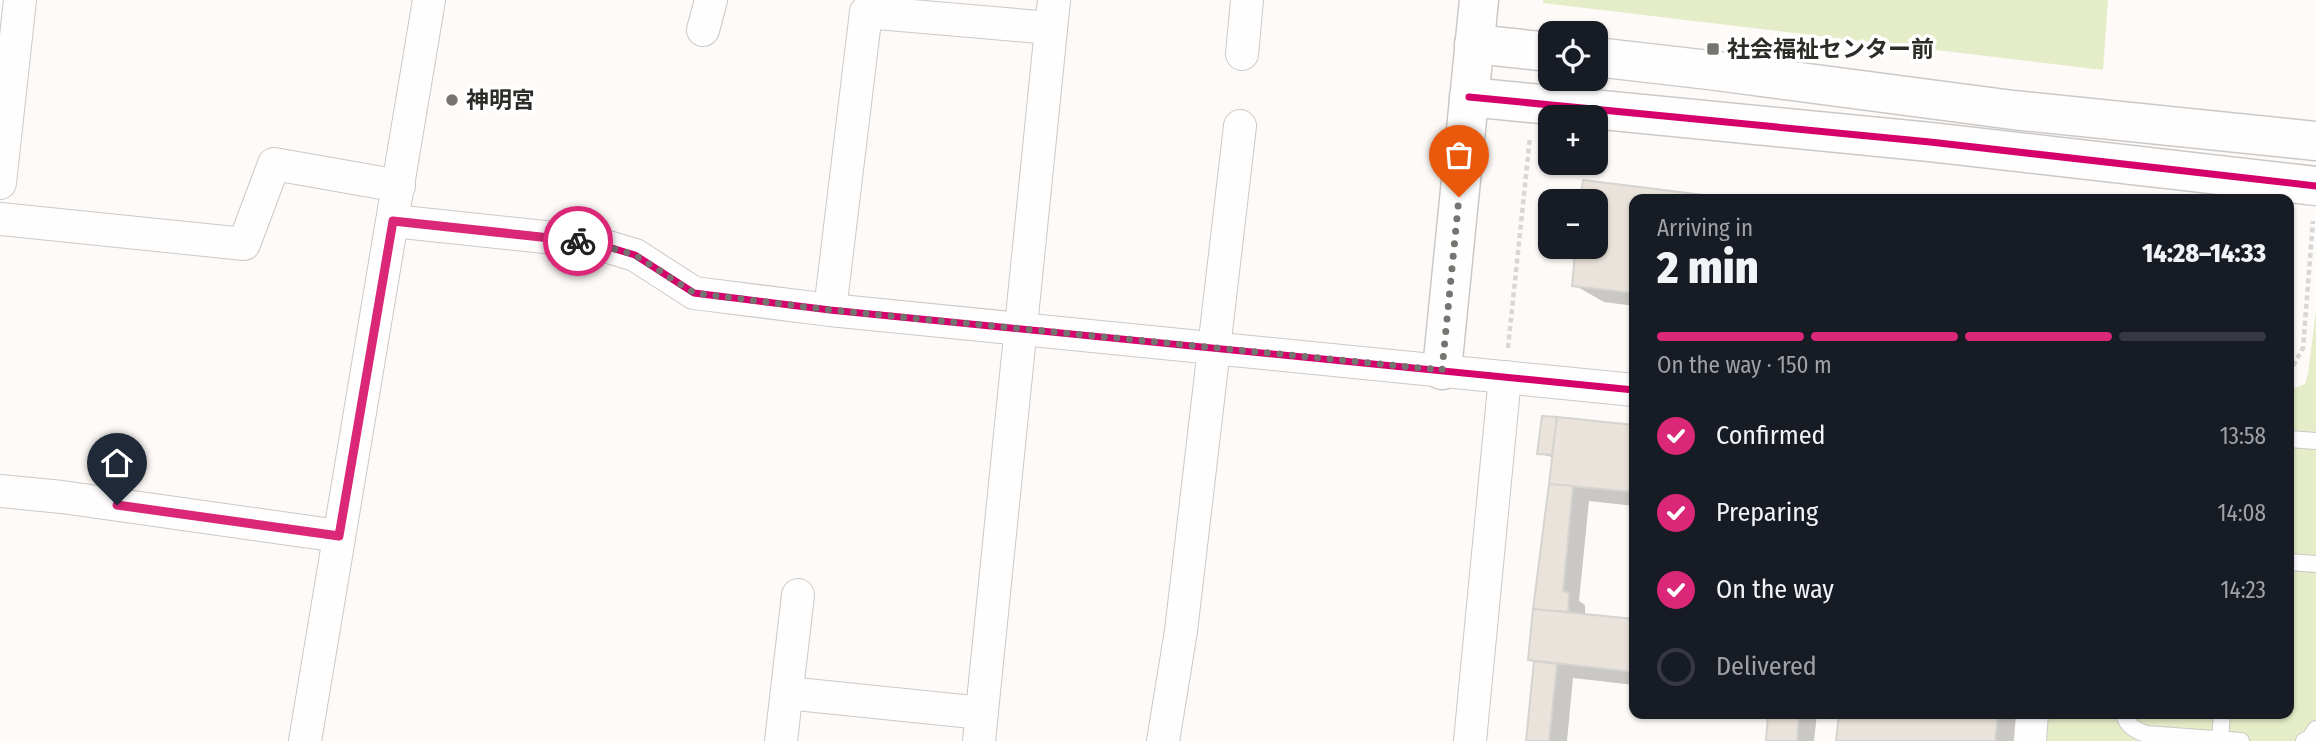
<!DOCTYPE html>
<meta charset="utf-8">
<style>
:root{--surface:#171b24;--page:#20242c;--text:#f1f3f6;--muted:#9ea1a6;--line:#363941;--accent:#db2777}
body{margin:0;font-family:"Fira Sans Condensed","Noto Sans JP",sans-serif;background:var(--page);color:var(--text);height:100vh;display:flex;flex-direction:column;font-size:26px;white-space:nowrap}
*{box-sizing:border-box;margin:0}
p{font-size:23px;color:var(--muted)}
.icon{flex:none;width:38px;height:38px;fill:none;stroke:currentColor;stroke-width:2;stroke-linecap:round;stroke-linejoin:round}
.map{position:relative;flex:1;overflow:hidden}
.drawer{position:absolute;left:1629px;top:194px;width:665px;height:525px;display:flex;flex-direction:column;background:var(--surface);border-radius:14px;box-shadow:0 2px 5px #0004}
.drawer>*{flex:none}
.fabs{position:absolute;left:1538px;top:21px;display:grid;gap:14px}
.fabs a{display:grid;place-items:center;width:70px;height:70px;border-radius:14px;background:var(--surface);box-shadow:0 2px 5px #0004;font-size:35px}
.pin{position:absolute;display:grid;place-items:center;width:60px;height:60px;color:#fff;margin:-72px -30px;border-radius:50% 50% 50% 0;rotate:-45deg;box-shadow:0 0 7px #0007}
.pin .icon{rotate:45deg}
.courier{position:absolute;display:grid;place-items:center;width:70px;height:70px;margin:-35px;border:5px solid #db2777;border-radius:50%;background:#fff;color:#222;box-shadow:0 2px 9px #0007}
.overview em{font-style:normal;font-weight:800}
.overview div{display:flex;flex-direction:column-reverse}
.overview{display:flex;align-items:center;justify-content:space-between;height:119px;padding:0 28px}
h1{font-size:46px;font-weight:800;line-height:52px}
.bar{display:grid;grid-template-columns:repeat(4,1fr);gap:10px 7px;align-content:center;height:84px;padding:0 28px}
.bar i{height:9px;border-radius:5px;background:var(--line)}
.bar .current{background:var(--accent)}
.bar p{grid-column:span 4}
ol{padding:0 28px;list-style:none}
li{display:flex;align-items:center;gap:21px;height:77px}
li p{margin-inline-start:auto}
li .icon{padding:7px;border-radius:50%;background:var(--accent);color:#fff;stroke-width:4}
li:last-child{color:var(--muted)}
li i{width:38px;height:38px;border:4px solid var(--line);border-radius:50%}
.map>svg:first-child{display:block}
.green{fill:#e5edc8}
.shadow{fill:#0003}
.building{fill:#eae3db;stroke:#d6d4d0;stroke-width:2}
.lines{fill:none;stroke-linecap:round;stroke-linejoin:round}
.service-casing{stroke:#ccc8c6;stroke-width:18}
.minor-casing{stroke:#ccc8c6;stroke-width:34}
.tertiary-casing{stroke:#ccc8c6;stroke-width:41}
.path{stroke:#d8d7d6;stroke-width:4.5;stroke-dasharray:5 3.5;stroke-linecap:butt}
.service{stroke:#fffefe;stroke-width:16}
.minor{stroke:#fffefe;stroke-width:32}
.tertiary{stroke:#fffefe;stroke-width:38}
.cycleway-casing{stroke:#fff;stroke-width:11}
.cycleway{stroke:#d6006c;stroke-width:7}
.done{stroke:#767470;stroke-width:7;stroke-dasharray:0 12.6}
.route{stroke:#db2777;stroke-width:9}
.poi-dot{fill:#767470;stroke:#fff;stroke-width:2.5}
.labels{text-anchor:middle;stroke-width:7;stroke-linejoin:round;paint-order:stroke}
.poi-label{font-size:23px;font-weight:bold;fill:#2e2c28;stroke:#fff;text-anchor:start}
</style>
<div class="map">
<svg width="2316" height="741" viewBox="0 0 2316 741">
<rect width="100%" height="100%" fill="#fdfaf7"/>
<g class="green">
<polygon points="1543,0 2108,0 2103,70 1543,3"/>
<polygon points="2316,311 2316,741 2042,741 2044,714 2289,714 2289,390 2305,384 2308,374"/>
</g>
<g class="shadow">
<polygon points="1584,182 1634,200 1634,306 1604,302 1574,285 1577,256 1560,247 1596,247 1596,201 1582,201"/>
<polygon points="1544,418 1634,427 1634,506 1589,501 1579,601 1585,605 1585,616 1634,621 1634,685 1573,678 1567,741 1528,741 1536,663 1530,659 1554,458 1539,453"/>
<polygon points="1770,714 1817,714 1814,741 1767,741"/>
<polygon points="1840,714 2029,714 2027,741 1838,741"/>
</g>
<g class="building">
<polygon points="1583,180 1744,200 1634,200 1634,293 1572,286 1575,252 1557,247 1596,247 1596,201 1580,201"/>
<polygon points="1542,416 1557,417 1552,455 1537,454"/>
<polygon points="1557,417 1634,425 1634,492 1549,484"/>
<polygon points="1549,484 1573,486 1563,591 1569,593 1568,612 1533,609"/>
<polygon points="1533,609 1634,619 1634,672 1528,660"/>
<polygon points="1534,661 1557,664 1549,741 1526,741"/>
<polygon points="1768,714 1799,714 1797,741 1766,741"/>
<polygon points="1839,714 1998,714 1995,741 1836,741"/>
</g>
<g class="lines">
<defs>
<g id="service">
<polyline points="2289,439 2316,441"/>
<polyline points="2289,562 2316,564"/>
<path d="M2124,714C2127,726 2135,730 2146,734L2241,741"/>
<polyline points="2220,739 2222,714"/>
<polyline points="2304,741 2310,738 2316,729"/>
</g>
<g id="minor">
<polyline points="703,30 711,0"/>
<polyline points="1242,54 1247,0"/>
<polyline points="0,183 20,0"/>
<polyline points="0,219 244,244 274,164 399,186"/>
<polyline points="393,221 592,242 635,255 694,293 830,310 1634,390"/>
<polyline points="830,310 866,12 1051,28"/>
<polyline points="0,491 62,497 339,536"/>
<polyline points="787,693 982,713"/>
<polyline points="305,741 429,0"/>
<polyline points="781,741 798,595"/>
<polyline points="979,741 1054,0"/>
<polyline points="1163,741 1181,631 1240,126"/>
<polyline points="1470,741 1505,377"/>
<polyline points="2030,741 2032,714"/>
</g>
<g id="tertiary">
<polyline points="1474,44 1550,52"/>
<polyline points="1596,57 1709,70 2013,110 2316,141"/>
<polyline points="1469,97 1930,142 2316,186"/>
<polyline points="1442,370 1479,0"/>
</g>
</defs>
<use href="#service" class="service-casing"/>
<use href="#minor" class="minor-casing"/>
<use href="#tertiary" class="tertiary-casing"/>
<g class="path">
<polyline points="1508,348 1530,137"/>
<polyline points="2289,373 2303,348 2313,221"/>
</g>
<use href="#service" class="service"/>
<use href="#minor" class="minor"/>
<use href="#tertiary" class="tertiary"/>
<defs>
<g id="cycleway">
<polyline points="1469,97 1930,142 2316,186"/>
<polyline points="393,221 592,242 635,255 694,293 830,310 1634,390"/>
</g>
</defs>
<use href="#cycleway" class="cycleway-casing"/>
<use href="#cycleway" class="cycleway"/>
</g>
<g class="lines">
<polyline class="done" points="578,241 592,242 635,255 694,293 830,310 1442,370 1459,197"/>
<polyline class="route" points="117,505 339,536 393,221 578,241"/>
</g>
<g class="poi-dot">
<rect x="1706" y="42" width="14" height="14" rx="3.5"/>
<circle cx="452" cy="100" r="7"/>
</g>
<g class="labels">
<g class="poi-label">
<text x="1727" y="57">社会福祉センター前</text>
<text x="466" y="108">神明宮</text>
</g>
</g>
</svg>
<div class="fabs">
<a><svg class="icon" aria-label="locate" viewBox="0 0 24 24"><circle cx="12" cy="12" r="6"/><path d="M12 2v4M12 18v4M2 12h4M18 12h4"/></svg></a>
<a>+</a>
<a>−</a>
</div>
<div class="pin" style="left:1459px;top:197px;background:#ea580c"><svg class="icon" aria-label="bag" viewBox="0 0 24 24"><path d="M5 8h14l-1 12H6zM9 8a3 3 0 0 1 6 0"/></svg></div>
<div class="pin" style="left:117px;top:505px;background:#1f2937"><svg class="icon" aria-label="home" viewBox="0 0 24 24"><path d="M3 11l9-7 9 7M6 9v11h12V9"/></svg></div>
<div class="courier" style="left:578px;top:241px"><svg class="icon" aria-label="bike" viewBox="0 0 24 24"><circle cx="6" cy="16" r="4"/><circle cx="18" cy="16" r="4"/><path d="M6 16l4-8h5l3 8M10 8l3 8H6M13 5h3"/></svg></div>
<section class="drawer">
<div class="overview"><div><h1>2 min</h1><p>Arriving in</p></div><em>14:28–14:33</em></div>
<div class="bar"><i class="current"></i><i class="current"></i><i class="current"></i><i></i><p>On the way · 150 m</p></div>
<ol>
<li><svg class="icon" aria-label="check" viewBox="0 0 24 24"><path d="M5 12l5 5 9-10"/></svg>Confirmed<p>13:58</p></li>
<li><svg class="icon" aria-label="check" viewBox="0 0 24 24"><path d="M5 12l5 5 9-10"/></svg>Preparing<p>14:08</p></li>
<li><svg class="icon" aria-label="check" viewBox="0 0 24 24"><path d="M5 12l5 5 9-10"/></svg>On the way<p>14:23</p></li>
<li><i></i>Delivered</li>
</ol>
</section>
</div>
